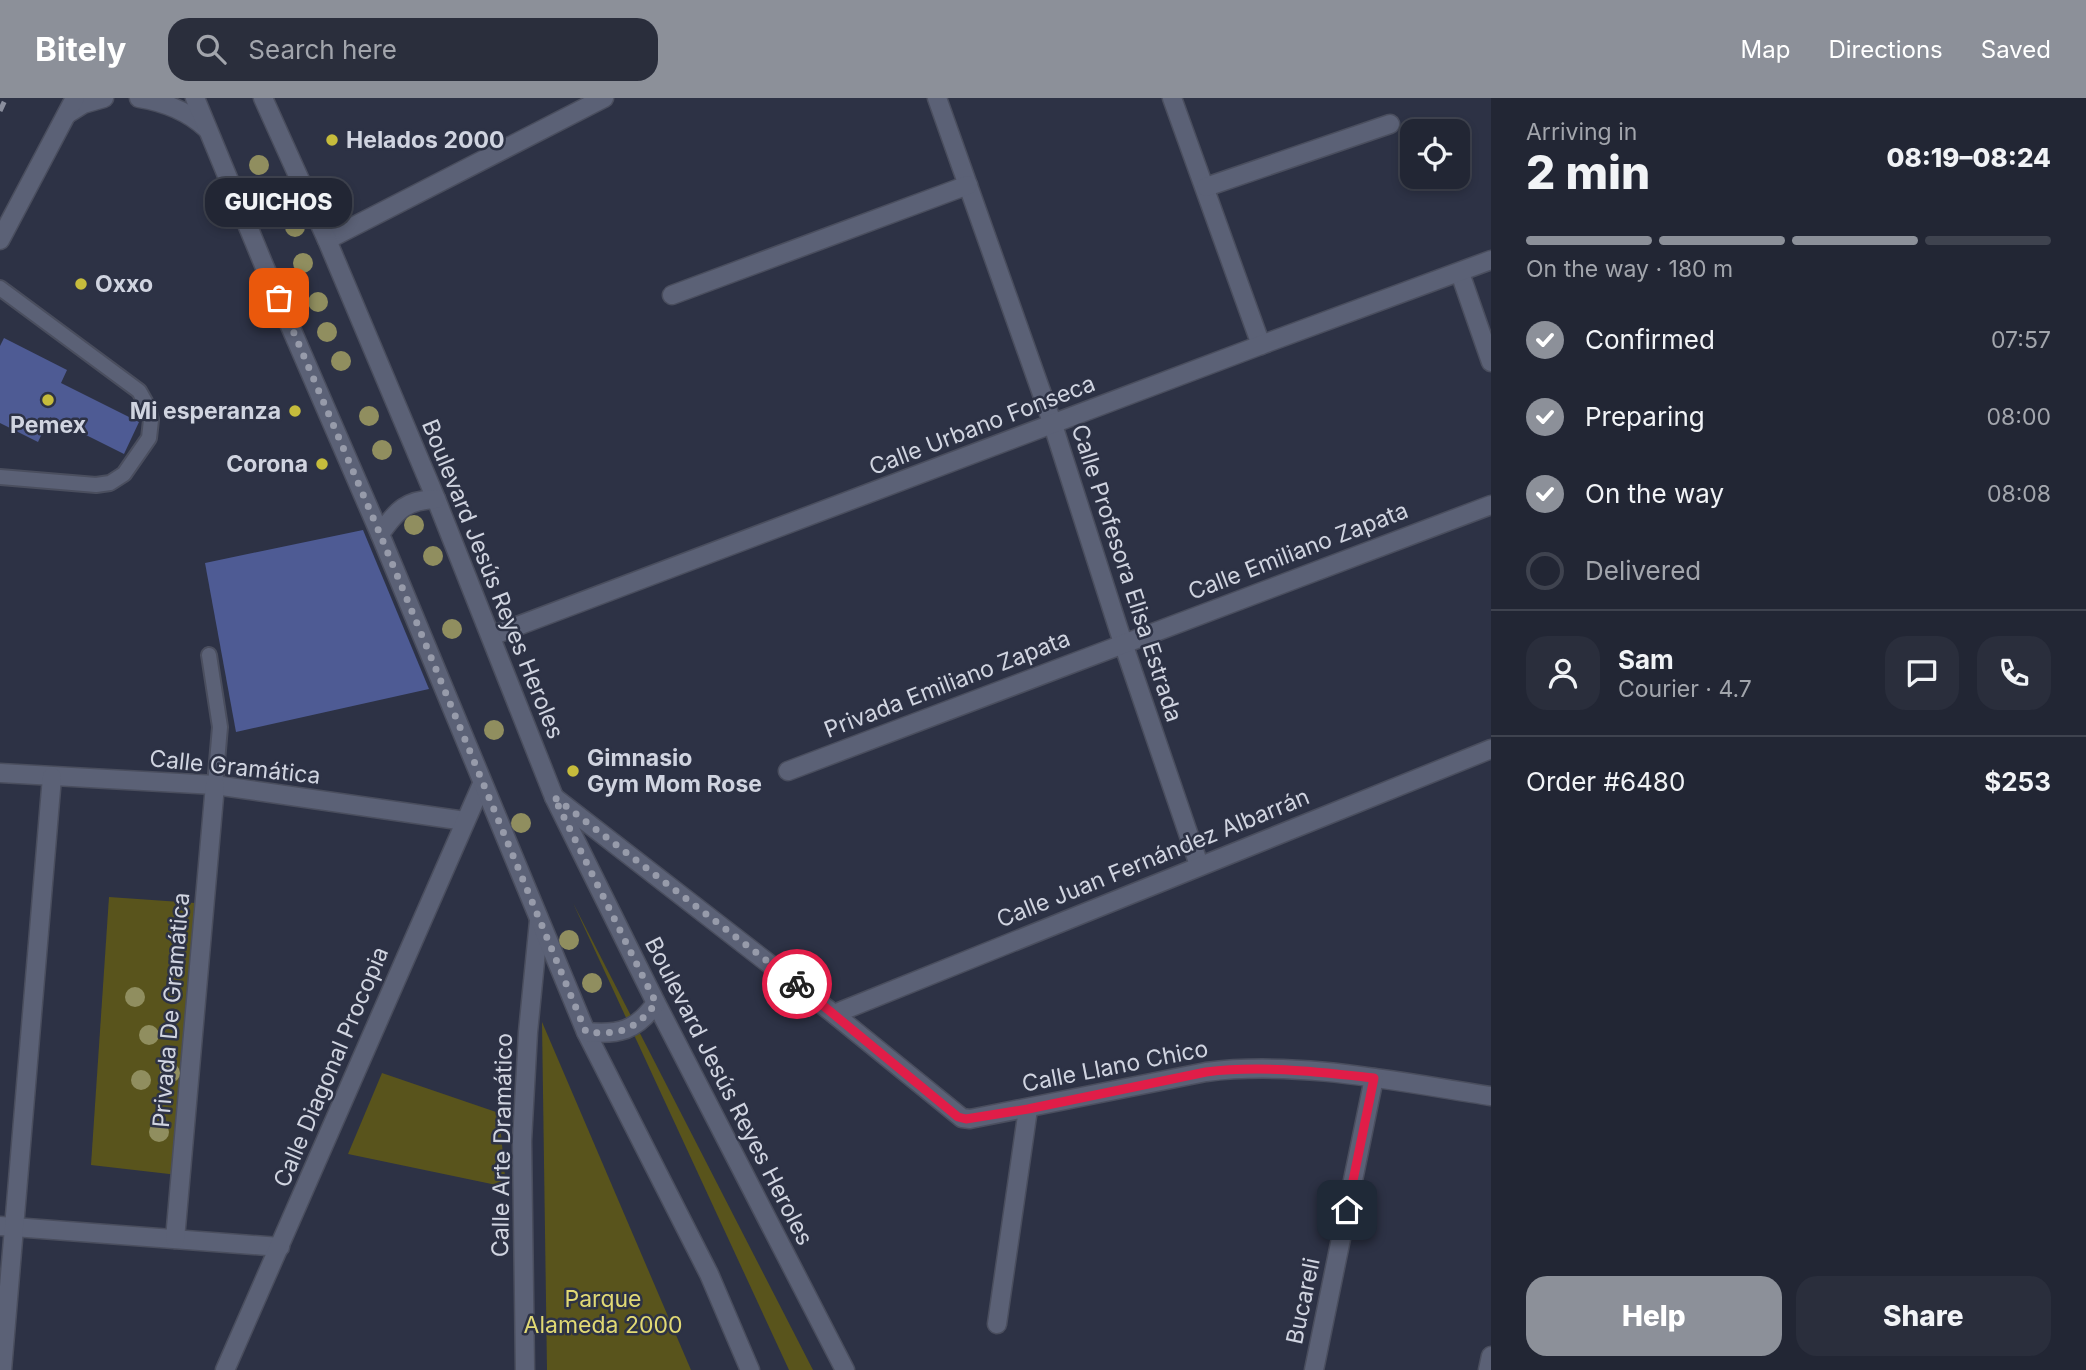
<!DOCTYPE html>
<meta charset="utf-8">
<style>
:root{--surface:#222634;--page:#2a2e3c;--text:#f1f3f6;--muted:#a2a5ac;--line:#3f434f;--accent:#8c9099}
body{margin:0;font-family:Inter,sans-serif;background:var(--page);color:var(--text);height:100vh;display:flex;flex-direction:column;font-size:26px;white-space:nowrap}
*{box-sizing:border-box;margin:0}
p{font-size:23px;color:var(--muted)}
.icon{flex:none;width:38px;height:38px;fill:none;stroke:currentColor;stroke-width:2;stroke-linecap:round;stroke-linejoin:round}
.map{position:relative;flex:1;overflow:hidden}
.details{display:flex;flex-direction:column;background:var(--surface);width:595px}
.details>*{flex:none}
.buttons{position:absolute;left:1400px;top:21px;display:grid;gap:14px}
.buttons a{display:grid;place-items:center;width:70px;height:70px;border-radius:14px;background:var(--surface);box-shadow:0 4px 10px #0003,0 0 0 2px var(--line);font-size:35px}
.pin{position:absolute;display:grid;place-items:center;width:60px;height:60px;color:#fff;margin:-30px;border-radius:14px;box-shadow:0 4px 10px #0006}
.courier{position:absolute;display:grid;place-items:center;width:70px;height:70px;margin:-35px;border:5px solid #e11d48;border-radius:50%;background:#fff;color:#222;box-shadow:0 2px 9px #0007}
.bubble{position:absolute;height:49px;border-radius:21px;background:var(--surface);box-shadow:0 4px 10px #0003,0 0 0 2px var(--line);font-size:23px;font-weight:800;line-height:49px;text-align:center}
.overview em{font-style:normal;font-weight:800}
.overview div{display:flex;flex-direction:column-reverse}
.overview{display:flex;align-items:center;justify-content:space-between;height:119px;padding:0 35px}
h1{font-size:46px;font-weight:800;line-height:52px}
.bar{display:grid;grid-template-columns:repeat(4,1fr);gap:10px 7px;align-content:center;height:84px;padding:0 35px}
.bar i{height:9px;border-radius:5px;background:var(--line)}
.bar .selected{background:var(--accent)}
.bar p{grid-column:span 4}
.line{display:flex;align-items:center;gap:18px;padding:0 35px;border-top:2px solid var(--line)}
.line div{flex:1}
.round{display:grid;place-items:center;flex:none;width:74px;height:74px;border-radius:21px;background:var(--page)}
ol{padding:0 35px;list-style:none}
li{display:flex;align-items:center;gap:21px;height:77px}
li p{margin-inline-start:auto}
li .icon{padding:7px;border-radius:50%;background:var(--accent);color:#fff;stroke-width:4}
li:last-child{color:var(--muted)}
li i{width:38px;height:38px;border:4px solid var(--line);border-radius:50%}
.action{display:flex;gap:14px;margin-top:auto;padding:14px 35px}
.action a{flex:1;height:80px;border-radius:21px;background:var(--accent);color:#fff;font-size:28px;font-weight:800;line-height:80px;text-align:center}
.action a+a{background:var(--page);color:var(--text)}
header{display:flex;align-items:center;gap:42px;box-sizing:border-box;height:98px;padding:0 35px;background:var(--accent);color:#fff}
header strong{font-size:33px}
nav{display:flex;gap:38px;margin-inline-start:auto;font-size:24px}
.search{width:490px;height:63px;background:var(--page);display:flex;align-items:center;gap:18px;box-sizing:border-box;padding:0 24px;border-radius:21px;color:var(--muted);font-size:26px}
main{display:flex;flex:1;min-height:0}
.map>svg:first-child{display:block}
.green{fill:#59541c}
.building{fill:#4e5b94}
.lines{fill:none;stroke-linecap:round;stroke-linejoin:round}
.lane-casing{stroke:#4a4e5e;stroke-width:18}
.street-casing{stroke:#4a4e5e;stroke-width:21}
.secondary-casing{stroke:#4a4e5e;stroke-width:21}
.lane{stroke:#5b6176;stroke-width:14}
.street{stroke:#5b6176;stroke-width:18}
.secondary{stroke:#5b6176;stroke-width:18}
.rail{stroke:#8a8e9d;stroke-width:5;stroke-dasharray:10 5;stroke-linecap:butt}
.tree{fill:#908e5f}
.done{stroke:#979baa;stroke-width:7;stroke-dasharray:0 12.6}
.route{stroke:#e11d48;stroke-width:9}
.poi-dot{fill:#c6bc3c;stroke:#2d3245;stroke-width:2.5}
.labels{text-anchor:middle;stroke-width:5;stroke-linejoin:round;paint-order:stroke}
.poi-label{font-size:23px;font-weight:bold;fill:#d0d4e0;stroke:#2d3245;text-anchor:start}
.street-label{font-size:23px;fill:#d0d4e0;stroke:#2d3245}
.park-label{font-size:23px;fill:#e1d974;stroke:#2d3245}
</style>
<header>
<strong>Bitely</strong>
<div class="search"><svg class="icon" aria-label="search" viewBox="0 0 24 24"><circle cx="10" cy="10" r="6"/><path d="M15 15l6 6"/></svg>Search here</div>
<nav><a>Map</a><a>Directions</a><a>Saved</a></nav>
</header>
<main>
<div class="map">
<svg width="1491" height="1272" viewBox="0 0 1491 1272">
<rect width="100%" height="100%" fill="#2d3245"/>
<g class="green">
<polygon points="109,799 195,805 178,1077 91,1067"/>
<polygon points="573,805 813,1272 789,1272"/>
<polygon points="542,924 691,1272 547,1272"/>
<polygon points="382,975 499,1015 506,1089 348,1056"/>
</g>
<g class="building">
<polygon points="4,240 67,272 61,285 139,324 124,356 50,319 38,344 0,325 0,248"/>
<polygon points="363,432 429,591 236,634 205,465"/>
</g>
<g class="lines">
<defs>
<g id="lane">
<polyline points="0,190 139,293 148,309 151,322 149,340 124,376 110,385 96,387 0,379"/>
<polyline points="209,557 220,629 215,687"/>
</g>
<g id="street">
<polyline points="937,0 1053,327 1123,545 1199,767"/>
<polyline points="1172,0 1261,247"/>
<polyline points="1206,89 1390,26"/>
<polyline points="327,142 604,0"/>
<polyline points="1460,175 1491,264"/>
<polyline points="672,197 968,87"/>
<polyline points="491,538 1261,247 1491,162"/>
<polyline points="788,673 1491,407"/>
<polyline points="0,675 215,687 465,723"/>
<path d="M554,699L834,916L962,1020L970,1021L1206,974C1298,962 1399,984 1491,998"/>
<polyline points="834,916 1491,651"/>
<polyline points="0,1128 280,1149"/>
<polyline points="175,1141 215,687"/>
<polyline points="997,1226 1028,1011"/>
<polyline points="2,1272 52,679"/>
<polyline points="225,1272 482,686"/>
<polyline points="525,1272 522,1043 528,934 539,823"/>
<polyline points="1314,1272 1374,980"/>
<polyline points="1488,1272 1491,1258"/>
</g>
<g id="secondary">
<path d="M139,0C164,4 188,13 207,31"/>
<polyline points="195,0 268,177 380,436 586,934 709,1176 750,1272"/>
<polyline points="263,0 327,142 436,401 554,699 656,905 845,1272"/>
<polyline points="67,16 83,6 104,0"/>
<polyline points="0,142 75,0"/>
<path d="M380,436C397,412 406,402 436,401"/>
<path d="M586,934C619,937 636,933 656,905"/>
</g>
</defs>
<use href="#lane" class="lane-casing"/>
<use href="#street" class="street-casing"/>
<use href="#secondary" class="secondary-casing"/>
<use href="#lane" class="lane"/>
<use href="#street" class="street"/>
<use href="#secondary" class="secondary"/>
<polyline class="rail" points="0,13 6,0"/>
</g>
<g class="tree">
<circle cx="259" cy="67" r="10"/>
<circle cx="295" cy="129" r="10"/>
<circle cx="303" cy="165" r="10"/>
<circle cx="318" cy="204" r="10"/>
<circle cx="327" cy="234" r="10"/>
<circle cx="341" cy="263" r="10"/>
<circle cx="369" cy="318" r="10"/>
<circle cx="382" cy="352" r="10"/>
<circle cx="414" cy="427" r="10"/>
<circle cx="433" cy="458" r="10"/>
<circle cx="452" cy="531" r="10"/>
<circle cx="494" cy="632" r="10"/>
<circle cx="521" cy="725" r="10"/>
<circle cx="569" cy="842" r="10"/>
<circle cx="592" cy="885" r="10"/>
<circle cx="135" cy="899" r="10"/>
<circle cx="149" cy="937" r="10"/>
<circle cx="170" cy="975" r="10"/>
<circle cx="141" cy="982" r="10"/>
<circle cx="159" cy="1034" r="10"/>
</g>
<g class="lines">
<path class="done" d="M279,200L380,436L586,934C619,937 635,933 656,905L554,699L797,886"/>
<path class="route" d="M797,886L958,1019L966,1021L1028,1011L1206,974C1262,967 1318,974 1374,980L1347,1112"/>
</g>
<g class="poi-dot">
<circle cx="332" cy="42" r="7"/>
<circle cx="81" cy="186" r="7"/>
<circle cx="48" cy="302" r="7"/>
<circle cx="295" cy="313" r="7"/>
<circle cx="322" cy="366" r="7"/>
<circle cx="573" cy="673" r="7"/>
</g>
<g class="labels">
<g class="poi-label">
<text x="346" y="50">Helados 2000</text>
<text x="95" y="194">Oxxo</text>
<text x="281" y="321" text-anchor="end">Mi esperanza</text>
<text x="48" y="335" text-anchor="middle">Pemex</text>
<text x="308" y="374" text-anchor="end">Corona</text>
<text x="587" y="668">Gimnasio<tspan x="587" dy="26">Gym Mom Rose</tspan></text>
</g>
<g class="street-label">
<text transform="translate(982 327) rotate(-21)" y="8">Calle Urbano Fonseca</text>
<text transform="translate(1298 453) rotate(-21)" y="8">Calle Emiliano Zapata</text>
<text transform="translate(1127 475) rotate(72)" y="8">Calle Profesora Elisa Estrada</text>
<text transform="translate(493 481) rotate(68)" y="8">Boulevard Jesús Reyes Heroles</text>
<text transform="translate(947 586) rotate(-21)" y="8">Privada Emiliano Zapata</text>
<text transform="translate(235 669) rotate(6)" y="8">Calle Gramática</text>
<text transform="translate(1153 760) rotate(-22)" y="8">Calle Juan Fernández Albarrán</text>
<text transform="translate(171 912) rotate(-85)" y="8">Privada De Gramática</text>
<text transform="translate(1115 968) rotate(-11)" y="8">Calle Llano Chico</text>
<text transform="translate(331 969) rotate(-67)" y="8">Calle Diagonal Procopia</text>
<text transform="translate(729 993) rotate(63)" y="8">Boulevard Jesús Reyes Heroles</text>
<text transform="translate(502 1047) rotate(-89)" y="8">Calle Arte Dramático</text>
<text transform="translate(1303 1203) rotate(-78)" y="8">Bucareli</text>
</g>
<g class="park-label">
<text x="603" y="1209">Parque<tspan x="603" dy="26">Alameda 2000</tspan></text>
</g>
</g>
</svg>
<div class="buttons">
<a><svg class="icon" aria-label="locate" viewBox="0 0 24 24"><circle cx="12" cy="12" r="6"/><path d="M12 2v4M12 18v4M2 12h4M18 12h4"/></svg></a>
</div>
<div class="pin" style="left:279px;top:200px;background:#ea580c"><svg class="icon" aria-label="bag" viewBox="0 0 24 24"><path d="M5 8h14l-1 12H6zM9 8a3 3 0 0 1 6 0"/></svg></div>
<div class="pin" style="left:1347px;top:1112px;background:#1f2937"><svg class="icon" aria-label="home" viewBox="0 0 24 24"><path d="M3 11l9-7 9 7M6 9v11h12V9"/></svg></div>
<div class="courier" style="left:797px;top:886px"><svg class="icon" aria-label="bike" viewBox="0 0 24 24"><circle cx="6" cy="16" r="4"/><circle cx="18" cy="16" r="4"/><path d="M6 16l4-8h5l3 8M10 8l3 8H6M13 5h3"/></svg></div>
<div class="bubble" style="left:205px;top:80px;width:147px">GUICHOS</div>
</div>
<section class="details">
<div class="overview"><div><h1>2 min</h1><p>Arriving in</p></div><em>08:19–08:24</em></div>
<div class="bar"><i class="selected"></i><i class="selected"></i><i class="selected"></i><i></i><p>On the way · 180 m</p></div>
<ol>
<li><svg class="icon" aria-label="check" viewBox="0 0 24 24"><path d="M5 12l5 5 9-10"/></svg>Confirmed<p>07:57</p></li>
<li><svg class="icon" aria-label="check" viewBox="0 0 24 24"><path d="M5 12l5 5 9-10"/></svg>Preparing<p>08:00</p></li>
<li><svg class="icon" aria-label="check" viewBox="0 0 24 24"><path d="M5 12l5 5 9-10"/></svg>On the way<p>08:08</p></li>
<li><i></i>Delivered</li>
</ol>
<div class="line" style="height:126px"><a class="round"><svg class="icon" aria-label="person" viewBox="0 0 24 24"><circle cx="12" cy="8" r="4"/><path d="M4 21q1-7 8-7t8 7"/></svg></a><div><b>Sam</b><p>Courier · 4.7</p></div><a class="round"><svg class="icon" aria-label="chat" viewBox="0 0 24 24"><path d="M4 5h16v11H9l-5 4z"/></svg></a><a class="round"><svg class="icon" aria-label="phone" viewBox="0 0 24 24"><path d="M5 4h4l2 5-3 2q2 4 5 5l2-3 5 2v4C11 20 4 13 5 4z"/></svg></a></div>
<div class="line" style="height:91px"><div>Order #6480</div><b>$253</b></div>
<div class="action"><a>Help</a><a>Share</a></div>
</section>
</main>
